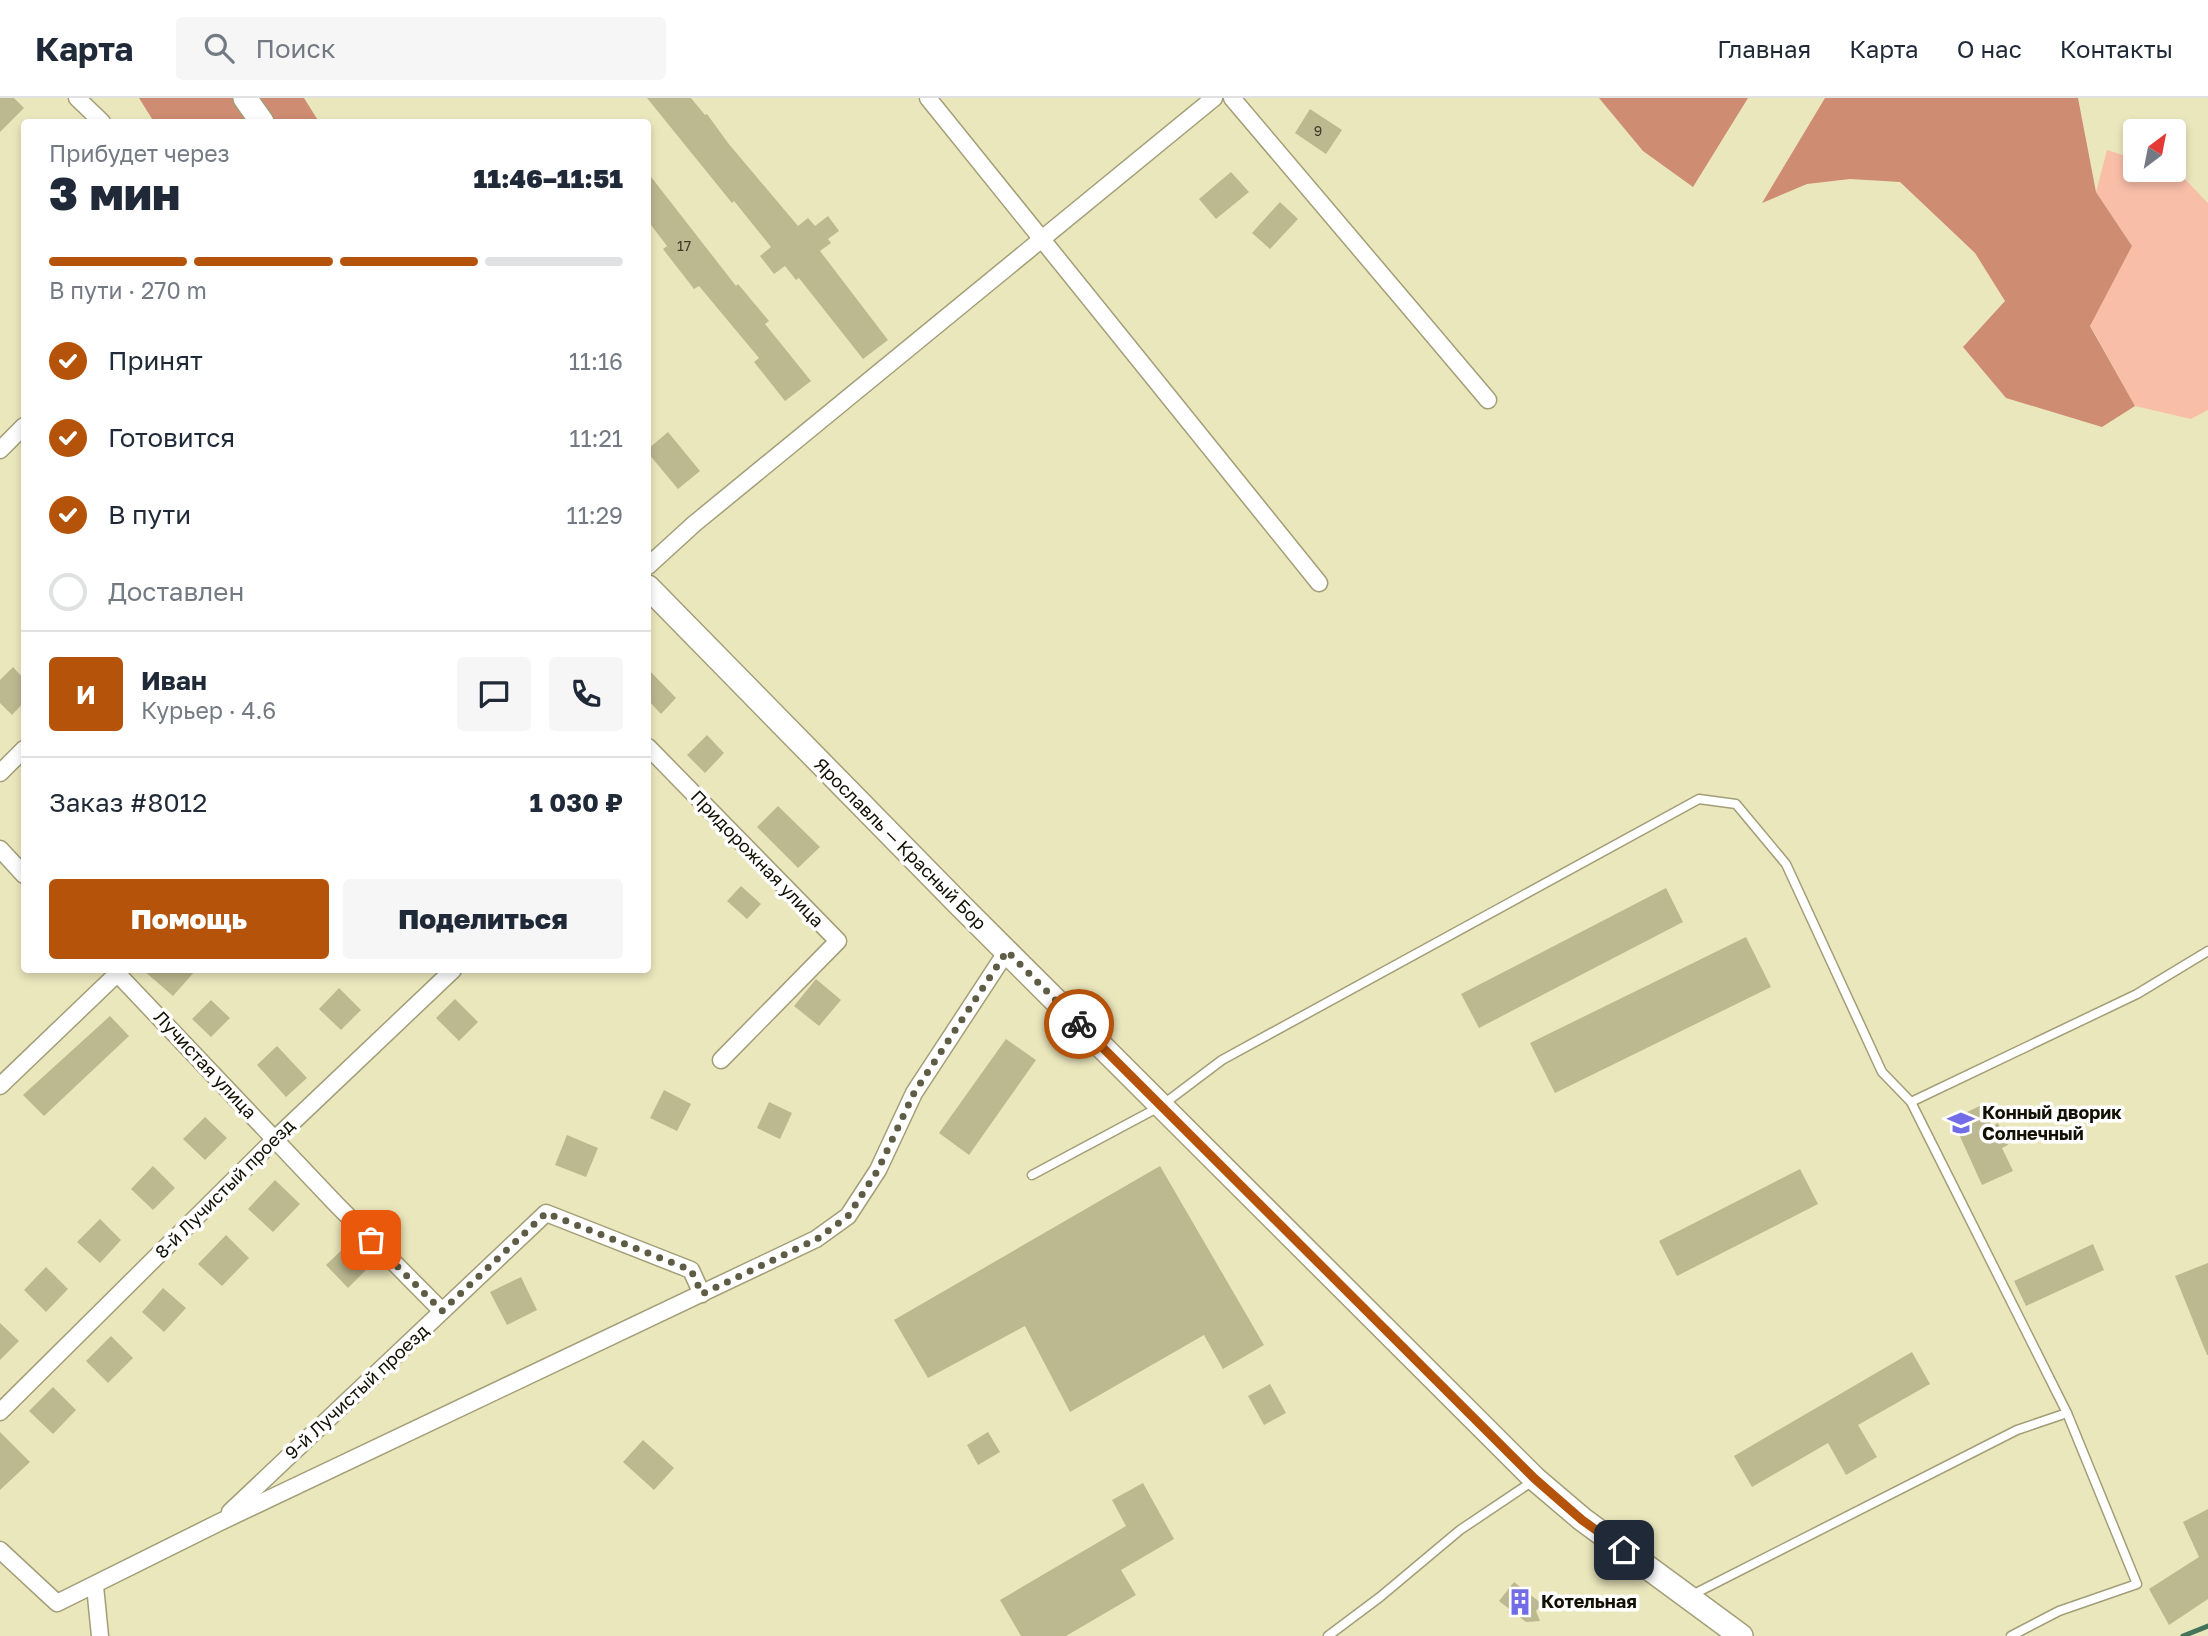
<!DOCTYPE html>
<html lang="ru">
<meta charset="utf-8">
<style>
:root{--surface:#fff;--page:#f6f6f7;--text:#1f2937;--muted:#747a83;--line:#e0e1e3;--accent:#b45309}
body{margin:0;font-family:"Golos Text",sans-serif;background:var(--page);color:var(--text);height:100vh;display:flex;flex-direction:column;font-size:26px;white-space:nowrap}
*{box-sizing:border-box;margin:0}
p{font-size:23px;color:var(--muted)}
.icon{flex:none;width:38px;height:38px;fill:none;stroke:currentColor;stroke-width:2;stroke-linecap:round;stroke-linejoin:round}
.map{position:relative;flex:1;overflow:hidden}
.sheet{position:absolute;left:21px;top:21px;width:630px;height:854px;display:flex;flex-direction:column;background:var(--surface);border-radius:7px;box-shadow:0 4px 10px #0003}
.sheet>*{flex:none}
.needle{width:46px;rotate:32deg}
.fabs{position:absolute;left:2123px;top:21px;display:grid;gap:14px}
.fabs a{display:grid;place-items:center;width:63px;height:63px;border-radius:7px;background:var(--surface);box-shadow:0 4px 10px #0003;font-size:35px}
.pin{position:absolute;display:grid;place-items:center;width:60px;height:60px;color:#fff;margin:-30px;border-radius:14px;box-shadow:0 4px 10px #0006}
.courier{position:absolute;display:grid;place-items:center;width:70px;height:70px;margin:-35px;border:5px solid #b45309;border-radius:50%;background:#fff;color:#222;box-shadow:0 2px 9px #0007}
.headline em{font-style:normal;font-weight:800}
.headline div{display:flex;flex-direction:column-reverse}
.headline{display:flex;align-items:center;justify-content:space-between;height:119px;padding:0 28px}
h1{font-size:46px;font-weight:800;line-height:52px}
.bar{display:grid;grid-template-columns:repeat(4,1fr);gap:10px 7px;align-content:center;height:84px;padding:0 28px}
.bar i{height:9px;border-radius:5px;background:var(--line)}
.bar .selected{background:var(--accent)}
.bar p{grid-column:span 4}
.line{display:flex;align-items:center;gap:18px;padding:0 28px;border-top:2px solid var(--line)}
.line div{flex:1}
.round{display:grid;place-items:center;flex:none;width:74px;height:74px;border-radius:7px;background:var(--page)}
ol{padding:0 28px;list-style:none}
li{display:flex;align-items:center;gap:21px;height:77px}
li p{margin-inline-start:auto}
li .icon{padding:7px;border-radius:50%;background:var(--accent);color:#fff;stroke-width:4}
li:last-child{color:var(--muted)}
li i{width:38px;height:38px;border:4px solid var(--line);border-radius:50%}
.cta{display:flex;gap:14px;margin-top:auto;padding:14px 28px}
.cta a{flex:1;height:80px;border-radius:7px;background:var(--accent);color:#fff;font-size:28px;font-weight:800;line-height:80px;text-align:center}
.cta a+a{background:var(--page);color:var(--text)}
header{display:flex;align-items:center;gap:42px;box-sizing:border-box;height:98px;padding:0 35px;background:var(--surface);border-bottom:2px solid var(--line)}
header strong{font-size:33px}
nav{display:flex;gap:38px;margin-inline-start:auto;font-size:24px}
.search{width:490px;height:63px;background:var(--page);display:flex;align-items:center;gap:18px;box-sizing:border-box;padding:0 24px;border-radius:7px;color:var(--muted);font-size:26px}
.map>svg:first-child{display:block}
.green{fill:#f9bea8}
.forest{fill:#ce8c72}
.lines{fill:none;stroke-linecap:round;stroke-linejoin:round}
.stream{stroke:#437459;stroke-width:5}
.building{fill:#bcb890}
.lane-casing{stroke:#a29e77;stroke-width:11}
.street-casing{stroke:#a29e77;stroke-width:19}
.secondary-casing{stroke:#a29e77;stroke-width:26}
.lane{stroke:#fff;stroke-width:8}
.street{stroke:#fff;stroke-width:16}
.secondary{stroke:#fff;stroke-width:23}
.done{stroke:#5f5c45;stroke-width:7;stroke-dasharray:0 12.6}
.route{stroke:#b45309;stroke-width:9}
.labels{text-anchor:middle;stroke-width:7;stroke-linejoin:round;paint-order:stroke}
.number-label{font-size:14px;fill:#3d3b27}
.street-label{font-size:18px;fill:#131104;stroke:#fff}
.poi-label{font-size:18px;font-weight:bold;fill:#131104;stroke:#fff;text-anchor:start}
</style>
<header>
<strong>Карта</strong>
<div class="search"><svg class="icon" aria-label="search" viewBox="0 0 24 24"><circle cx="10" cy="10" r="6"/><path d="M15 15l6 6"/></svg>Поиск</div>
<nav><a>Главная</a><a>Карта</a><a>О нас</a><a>Контакты</a></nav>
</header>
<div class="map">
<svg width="2208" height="1538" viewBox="0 0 2208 1538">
<rect width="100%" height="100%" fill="#ebe7bd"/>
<path class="green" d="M2107,52L2135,61V72C2182,72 2176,72 2208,105V312L2191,321L2135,308L2090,227L2132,148L2096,94Z"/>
<g class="forest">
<polygon points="139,0 236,0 253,24 154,24"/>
<polygon points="258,0 304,0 319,24 275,24"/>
<polygon points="1599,0 1748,0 1693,89 1643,53"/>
<polygon points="1825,0 2078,0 2096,94 2132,148 2090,228 2135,308 2102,329 2006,300 1963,249 2005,203 1975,155 1900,84 1850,81 1807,86 1762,105"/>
</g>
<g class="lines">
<polyline class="stream" points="2183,1538 2208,1528"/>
</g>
<g class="building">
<polygon points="0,0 14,0 24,10 0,34"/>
<polygon points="647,0 691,0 705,17 707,16 728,45 798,128 808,120 815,128 828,118 839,133 828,141 831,145 820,153 888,242 863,261 799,180 796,182 785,168 774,176 760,158 771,149 734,103 732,105"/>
<polygon points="1310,11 1342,32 1326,56 1295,35"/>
<polygon points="1231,74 1249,94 1216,121 1199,101"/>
<polygon points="648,75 736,188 738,186 769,223 765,226 811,283 785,303 754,264 759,260 699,188 694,191 663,151 667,148 648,123"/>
<polygon points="1280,104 1298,121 1270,151 1252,135"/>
<polygon points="668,334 700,373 678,391 648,355 648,351"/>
<polygon points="13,569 24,581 24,604 12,617 0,605 0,582"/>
<polygon points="648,571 676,600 661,616 648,602"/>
<polygon points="707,637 724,655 705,675 687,657"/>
<polygon points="778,708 820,749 798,770 757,729"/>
<polygon points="741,788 761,806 747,821 727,803"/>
<polygon points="1666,790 1683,824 1479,930 1461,896"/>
<polygon points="1746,839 1771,889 1555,995 1530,945"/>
<polygon points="143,872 196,872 173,898"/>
<polygon points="816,881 841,902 819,928 794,908"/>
<polygon points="339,890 361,912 341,932 319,911"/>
<polygon points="455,901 478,924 459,943 436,920"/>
<polygon points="211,902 230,920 211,939 192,921"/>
<polygon points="110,918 129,938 44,1018 23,997"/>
<polygon points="1006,941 1036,962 969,1057 939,1035"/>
<polygon points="277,948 307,980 286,999 257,967"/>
<polygon points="664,992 691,1006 677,1033 650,1020"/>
<polygon points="769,1004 792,1015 780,1041 757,1030"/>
<polygon points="1982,1007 1992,1028 1998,1025 2008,1047 2002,1050 2013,1073 1982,1087 1952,1021"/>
<polygon points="205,1019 227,1040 205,1062 183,1041"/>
<polygon points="567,1037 598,1050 586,1079 555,1067"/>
<polygon points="153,1068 175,1090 153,1112 131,1091"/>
<polygon points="1160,1068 1264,1247 1223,1271 1204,1237 1070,1314 1025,1228 928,1280 894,1222"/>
<polygon points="1800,1071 1818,1106 1677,1178 1659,1143"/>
<polygon points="275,1082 300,1106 273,1134 248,1111"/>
<polygon points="100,1121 121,1142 100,1165 77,1144"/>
<polygon points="226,1137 249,1160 222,1188 198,1166"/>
<polygon points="349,1145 371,1167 348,1190 326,1167"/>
<polygon points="2093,1146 2104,1172 2026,1208 2014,1183"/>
<polygon points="2208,1165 2208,1257 2207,1257 2175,1178"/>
<polygon points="46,1169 68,1191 46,1214 24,1192"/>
<polygon points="521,1179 537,1212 507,1227 490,1194"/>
<polygon points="163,1190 186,1210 164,1234 142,1214"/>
<polygon points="0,1225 19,1243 0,1262"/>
<polygon points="111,1238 133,1260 108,1285 86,1263"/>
<polygon points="1912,1254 1930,1286 1858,1327 1877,1359 1846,1377 1828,1345 1752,1389 1734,1358"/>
<polygon points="1270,1286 1286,1315 1264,1327 1248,1298"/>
<polygon points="53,1289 76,1312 53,1336 29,1313"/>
<polygon points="0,1334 30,1364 0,1392"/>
<polygon points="988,1334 1000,1354 978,1367 967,1347"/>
<polygon points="643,1342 674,1370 654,1392 623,1364"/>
<polygon points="1143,1385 1174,1441 1121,1472 1136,1497 1066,1538 1021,1538 1000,1502 1126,1428 1112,1402"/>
<polygon points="2208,1411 2208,1501 2169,1527 2149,1491 2199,1459 2183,1424"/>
<polygon points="1514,1484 1542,1506 1536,1513 1540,1523 1526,1524 1499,1503"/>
</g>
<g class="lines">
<defs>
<g id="lane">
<polyline points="1032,1077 1161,1008 1222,962 1699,701 1736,706 1786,766 1882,974 1911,1004 2137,896 2208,853"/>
<polyline points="1690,1498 2017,1332 2067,1315 1911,1004"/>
<polyline points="1328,1538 1380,1499 1460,1432 1533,1383"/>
<polyline points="2011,1538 2059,1513 2137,1486 2067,1315"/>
</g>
<g id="street">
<polyline points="77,0 102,24"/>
<polyline points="928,0 1319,485"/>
<polyline points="1232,0 1488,302"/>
<polyline points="0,352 24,328"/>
<polyline points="648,468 694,426 1214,0"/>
<polyline points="648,649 838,843 721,962"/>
<polyline points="0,675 24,651"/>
<polyline points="0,751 24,777"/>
<polyline points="114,872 336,1106 442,1213"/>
<polyline points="0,988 121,872"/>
<polyline points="0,1314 275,1041 453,872"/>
<polyline points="230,1414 546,1115 691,1172 702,1196"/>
<polyline points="0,1452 57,1505 218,1425 816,1141 848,1118 878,1072 914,995 1007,853"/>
<polyline points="95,1488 100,1538"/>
</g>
<g id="secondary">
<polyline points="245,0 262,24"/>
<polyline points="648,489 958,805 1535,1381 1582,1421 1741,1538"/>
</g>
</defs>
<use href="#lane" class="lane-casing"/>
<use href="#street" class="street-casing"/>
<use href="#secondary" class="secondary-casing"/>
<use href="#lane" class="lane"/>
<use href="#street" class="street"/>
<use href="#secondary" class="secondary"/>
</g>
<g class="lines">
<polyline class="done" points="371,1142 442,1213 546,1115 691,1172 702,1196 817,1141 848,1118 878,1072 914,995 1007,853 1079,926"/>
<polyline class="route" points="1079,926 1535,1381 1582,1422 1624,1452"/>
</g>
<defs>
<symbol id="school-bare" viewBox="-9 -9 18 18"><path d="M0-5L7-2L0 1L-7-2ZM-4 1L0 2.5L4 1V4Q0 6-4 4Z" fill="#736ce7" stroke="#fff" stroke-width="2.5" paint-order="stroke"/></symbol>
<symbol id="building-bare" viewBox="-9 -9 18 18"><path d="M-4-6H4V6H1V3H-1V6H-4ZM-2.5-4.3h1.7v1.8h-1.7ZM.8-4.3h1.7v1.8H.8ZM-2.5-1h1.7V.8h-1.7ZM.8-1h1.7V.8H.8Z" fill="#736ce7" stroke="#fff" stroke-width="2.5" paint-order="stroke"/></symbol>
</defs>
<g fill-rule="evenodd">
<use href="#school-bare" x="1942" y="1006" width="38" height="38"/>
<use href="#building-bare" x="1501" y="1485" width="38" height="38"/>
</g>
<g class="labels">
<g class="number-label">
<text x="1318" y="38">9</text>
<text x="684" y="153">17</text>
</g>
<g class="street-label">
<text transform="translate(900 746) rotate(45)" y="6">Ярославль — Красный Бор</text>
<text transform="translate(757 761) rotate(46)" y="6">Придорожная улица</text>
<text transform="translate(205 967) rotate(47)" y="6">Лучистая улица</text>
<text transform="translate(225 1091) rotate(-45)" y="6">8-й Лучистый проезд</text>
<text transform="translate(357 1294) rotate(-43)" y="6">9-й Лучистый проезд</text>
</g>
<g class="poi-label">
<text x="1982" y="1021">Конный дворик<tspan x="1982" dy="21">Солнечный</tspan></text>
<text x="1541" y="1510">Котельная</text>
</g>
</g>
</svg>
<div class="fabs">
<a><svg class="needle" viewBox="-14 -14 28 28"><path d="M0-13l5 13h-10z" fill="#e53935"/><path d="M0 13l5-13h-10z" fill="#747a83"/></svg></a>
</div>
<div class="pin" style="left:371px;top:1142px;background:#ea580c"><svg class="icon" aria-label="bag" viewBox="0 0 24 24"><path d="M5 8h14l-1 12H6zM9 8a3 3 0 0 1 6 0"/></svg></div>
<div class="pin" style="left:1624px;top:1452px;background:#1f2937"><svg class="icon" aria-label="home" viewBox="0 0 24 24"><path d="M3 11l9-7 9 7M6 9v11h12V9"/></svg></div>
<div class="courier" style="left:1079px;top:926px"><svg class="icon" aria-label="bike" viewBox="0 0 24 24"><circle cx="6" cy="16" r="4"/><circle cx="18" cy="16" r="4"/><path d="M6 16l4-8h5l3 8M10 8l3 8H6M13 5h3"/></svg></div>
<section class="sheet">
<div class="headline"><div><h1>3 мин</h1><p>Прибудет через</p></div><em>11:46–11:51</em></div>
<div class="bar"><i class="selected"></i><i class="selected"></i><i class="selected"></i><i></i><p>В пути · 270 m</p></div>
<ol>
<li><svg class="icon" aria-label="check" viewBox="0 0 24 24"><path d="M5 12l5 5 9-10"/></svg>Принят<p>11:16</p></li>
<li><svg class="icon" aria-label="check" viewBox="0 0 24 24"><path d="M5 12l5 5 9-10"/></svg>Готовится<p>11:21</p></li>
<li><svg class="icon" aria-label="check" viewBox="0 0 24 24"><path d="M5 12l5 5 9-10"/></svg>В пути<p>11:29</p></li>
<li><i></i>Доставлен</li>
</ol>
<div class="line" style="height:126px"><b class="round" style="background:var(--accent);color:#fff">И</b><div><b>Иван</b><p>Курьер · 4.6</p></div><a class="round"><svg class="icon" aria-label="chat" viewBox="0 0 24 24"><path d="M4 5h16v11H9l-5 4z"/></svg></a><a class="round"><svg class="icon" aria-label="phone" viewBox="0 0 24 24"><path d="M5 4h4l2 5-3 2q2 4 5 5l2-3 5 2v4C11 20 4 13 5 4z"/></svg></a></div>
<div class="line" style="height:91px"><div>Заказ #8012</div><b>1 030 ₽</b></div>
<div class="cta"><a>Помощь</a><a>Поделиться</a></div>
</section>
</div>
